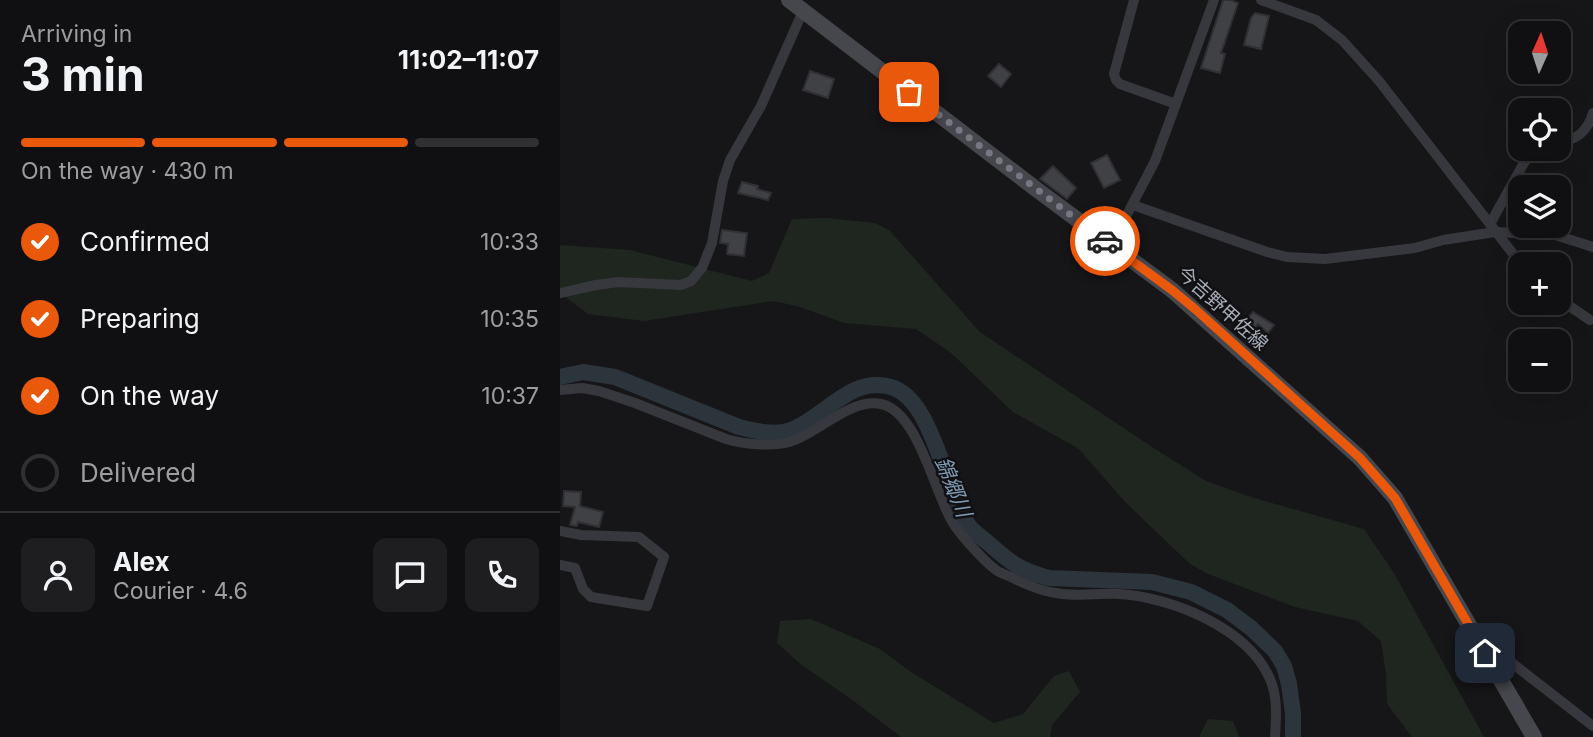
<!DOCTYPE html>
<meta charset="utf-8">
<style>
:root{--surface:#101012;--page:#1e1e20;--text:#f1f3f6;--muted:#9c9d9f;--line:#303032;--accent:#ea580c}
body{margin:0;font-family:Inter,"Noto Sans JP",sans-serif;background:var(--page);color:var(--text);height:100vh;display:flex;flex-direction:column;font-size:26px;white-space:nowrap}
*{box-sizing:border-box;margin:0}
p{font-size:23px;color:var(--muted)}
.icon{flex:none;width:38px;height:38px;fill:none;stroke:currentColor;stroke-width:2;stroke-linecap:round;stroke-linejoin:round}
.map{position:relative;flex:1;overflow:hidden}
.drawer{display:flex;flex-direction:column;background:var(--surface);width:560px}
.drawer>*{flex:none}
.needle{width:46px;rotate:3deg}
.tools{position:absolute;left:948px;top:21px;display:grid;gap:14px}
.tools a{display:grid;place-items:center;width:63px;height:63px;border-radius:14px;background:var(--surface);box-shadow:0 7px 28px #0002,0 0 0 2px var(--line);font-size:35px}
.pin{position:absolute;display:grid;place-items:center;width:60px;height:60px;color:#fff;margin:-30px;border-radius:14px;box-shadow:0 4px 10px #0006}
.courier{position:absolute;display:grid;place-items:center;width:70px;height:70px;margin:-35px;border:5px solid #ea580c;border-radius:50%;background:#fff;color:#222;box-shadow:0 2px 9px #0007}
.head em{font-style:normal;font-weight:700}
.head div{display:flex;flex-direction:column-reverse}
.head{display:flex;align-items:center;justify-content:space-between;height:119px;padding:0 21px}
h1{font-size:46px;font-weight:700;line-height:52px}
.bar{display:grid;grid-template-columns:repeat(4,1fr);gap:10px 7px;align-content:center;height:84px;padding:0 21px}
.bar i{height:9px;border-radius:5px;background:var(--line)}
.bar .on{background:var(--accent)}
.bar p{grid-column:span 4}
.line{display:flex;align-items:center;gap:18px;padding:0 21px;border-top:2px solid var(--line)}
.line div{flex:1}
.round{display:grid;place-items:center;flex:none;width:74px;height:74px;border-radius:14px;background:var(--page)}
ol{padding:0 21px;list-style:none}
li{display:flex;align-items:center;gap:21px;height:77px}
li p{margin-inline-start:auto}
li .icon{padding:7px;border-radius:50%;background:var(--accent);color:#fff;stroke-width:4}
li:last-child{color:var(--muted)}
li i{width:38px;height:38px;border:4px solid var(--line);border-radius:50%}
main{display:flex;flex:1;min-height:0}
.map>svg:first-child{display:block}
.green{fill:#1e261f}
.lines{fill:none;stroke-linecap:round;stroke-linejoin:round}
.river{stroke:#2c353c;stroke-width:16}
.building{fill:#404145;stroke:#303034;stroke-width:2}
.street{stroke:#37383d;stroke-width:10}
.secondary{stroke:#45474d;stroke-width:16}
.done{stroke:#757880;stroke-width:7;stroke-dasharray:0 12.6}
.route{stroke:#ea580c;stroke-width:9}
.labels{text-anchor:middle;stroke-width:5;stroke-linejoin:round;paint-order:stroke}
.street-label{font-size:19px;fill:#a8adb8;stroke:#111113}
.water-label{font-size:21px;font-style:italic;fill:#7f9bb3;stroke:#111113}
</style>
<main>
<section class="drawer">
<div class="head"><div><h1>3 min</h1><p>Arriving in</p></div><em>11:02–11:07</em></div>
<div class="bar"><i class="on"></i><i class="on"></i><i class="on"></i><i></i><p>On the way · 430 m</p></div>
<ol>
<li><svg class="icon" aria-label="check" viewBox="0 0 24 24"><path d="M5 12l5 5 9-10"/></svg>Confirmed<p>10:33</p></li>
<li><svg class="icon" aria-label="check" viewBox="0 0 24 24"><path d="M5 12l5 5 9-10"/></svg>Preparing<p>10:35</p></li>
<li><svg class="icon" aria-label="check" viewBox="0 0 24 24"><path d="M5 12l5 5 9-10"/></svg>On the way<p>10:37</p></li>
<li><i></i>Delivered</li>
</ol>
<div class="line" style="height:126px"><a class="round"><svg class="icon" aria-label="person" viewBox="0 0 24 24"><circle cx="12" cy="8" r="4"/><path d="M4 21q1-7 8-7t8 7"/></svg></a><div><b>Alex</b><p>Courier · 4.6</p></div><a class="round"><svg class="icon" aria-label="chat" viewBox="0 0 24 24"><path d="M4 5h16v11H9l-5 4z"/></svg></a><a class="round"><svg class="icon" aria-label="phone" viewBox="0 0 24 24"><path d="M5 4h4l2 5-3 2q2 4 5 5l2-3 5 2v4C11 20 4 13 5 4z"/></svg></a></div>
</section>
<div class="map">
<svg width="1033" height="737" viewBox="0 0 1033 737">
<rect width="100%" height="100%" fill="#161618"/>
<g class="green">
<polygon points="267,218 315,223 329,230 420,332 589,445 646,481 691,497 804,529 834,573 924,737 852,737 827,704 826,674 821,641 798,621 735,607 648,574 630,564 565,502 519,449 453,412 391,353 356,329 284,323 237,306 213,301 84,321 28,314 0,293 0,245 70,250 192,281 209,273 232,219"/>
<polygon points="251,619 320,649 351,672 434,723 463,714 494,676 509,671 520,692 492,725 490,737 341,737 291,699 243,666 217,643 220,621"/>
<polygon points="648,719 673,721 679,737 639,737"/>
</g>
<g class="lines">
<path class="river" d="M0,377L23,372L55,377L179,427C195,431 215,436 231,430C264,418 291,375 331,387C361,396 374,443 385,469C388,477 392,485 395,493C399,504 402,518 410,527C414,532 421,537 426,541C450,562 458,570 489,578L592,582L631,592L667,610L691,628L715,651L724,666L729,684L733,713V737"/>
</g>
<g class="building">
<polygon points="663,0 670,0 678,3 661,53 665,54 660,73 641,68"/>
<polygon points="695,13 709,16 701,49 684,45 691,18"/>
<polygon points="439,64 451,74 441,87 428,76"/>
<polygon points="250,71 274,79 268,98 243,90"/>
<polygon points="547,155 560,180 544,188 531,163"/>
<polygon points="493,166 516,188 507,199 480,179"/>
<polygon points="182,182 198,186 197,189 211,193 208,200 178,193"/>
<polygon points="162,230 187,233 184,256 167,254 168,244 160,243"/>
<polygon points="693,312 714,325 708,333 698,324 695,328 685,321"/>
<polygon points="4,491 21,492 20,506 43,512 39,527 18,522 17,526 10,525 15,507 3,506"/>
</g>
<g class="lines">
<g class="street">
<polyline points="574,0 554,74 556,80 560,84 616,104"/>
<polyline points="701,0 756,20 782,40 819,81 961,264"/>
<path d="M999,142C1018,140 1028,130 1033,113"/>
<polyline points="573,205 707,252 727,257 765,259 855,248 883,240 935,232 995,235 1033,247"/>
<polyline points="930,224 965,161 977,149"/>
<polyline points="551,245 595,161 654,0"/>
<polyline points="0,293 36,285 58,282 121,285 131,281 142,268 152,243 163,181 170,160 201,106 243,11"/>
<polyline points="999,299 1030,320"/>
<path d="M0,390L22,388L39,391L75,403L166,439C182,444 212,447 229,442C258,434 289,398 321,404C358,411 375,495 393,523C402,537 424,561 436,570C440,573 446,575 451,577C465,584 480,591 496,593C516,597 539,593 559,594C611,597 688,628 710,679C718,697 716,718 715,737"/>
<polyline points="0,531 21,535 79,537 104,557 87,606 31,597 23,589 15,568 0,565"/>
<polyline points="921,639 1033,726"/>
</g>
<polyline class="secondary" points="229,0 476,189 612,290 800,458 835,498 974,737"/>
</g>
<g class="lines">
<polyline class="done" points="349,92 545,241"/>
<polyline class="route" points="545,241 612,290 635,309 800,458 835,498 925,653"/>
</g>
<g class="labels">
<g class="street-label">
<text transform="translate(663 308) rotate(42)" y="7">今吉野甲佐線</text>
</g>
<g class="water-label">
<text transform="translate(393 487) rotate(68)" y="7">錦郷川</text>
</g>
</g>
</svg>
<div class="tools">
<a><svg class="needle" viewBox="-14 -14 28 28"><path d="M0-13l5 13h-10z" fill="#e53935"/><path d="M0 13l5-13h-10z" fill="#9c9d9f"/></svg></a>
<a><svg class="icon" aria-label="locate" viewBox="0 0 24 24"><circle cx="12" cy="12" r="6"/><path d="M12 2v4M12 18v4M2 12h4M18 12h4"/></svg></a>
<a><svg class="icon" aria-label="layers" viewBox="0 0 24 24"><path d="M12 4l9 5-9 5-9-5zM3 14l9 5 9-5"/></svg></a>
<a>+</a>
<a>−</a>
</div>
<div class="pin" style="left:349px;top:92px;background:#ea580c"><svg class="icon" aria-label="bag" viewBox="0 0 24 24"><path d="M5 8h14l-1 12H6zM9 8a3 3 0 0 1 6 0"/></svg></div>
<div class="pin" style="left:925px;top:653px;background:#1f2937"><svg class="icon" aria-label="home" viewBox="0 0 24 24"><path d="M3 11l9-7 9 7M6 9v11h12V9"/></svg></div>
<div class="courier" style="left:545px;top:241px"><svg class="icon" aria-label="car" viewBox="0 0 24 24"><path d="M5 17H2v-5l4-1 3-4h7l3 4 3 1v5h-3M9 17h6M6 11h13"/><circle cx="7" cy="17" r="2"/><circle cx="17" cy="17" r="2"/></svg></div>
</div>
</main>
